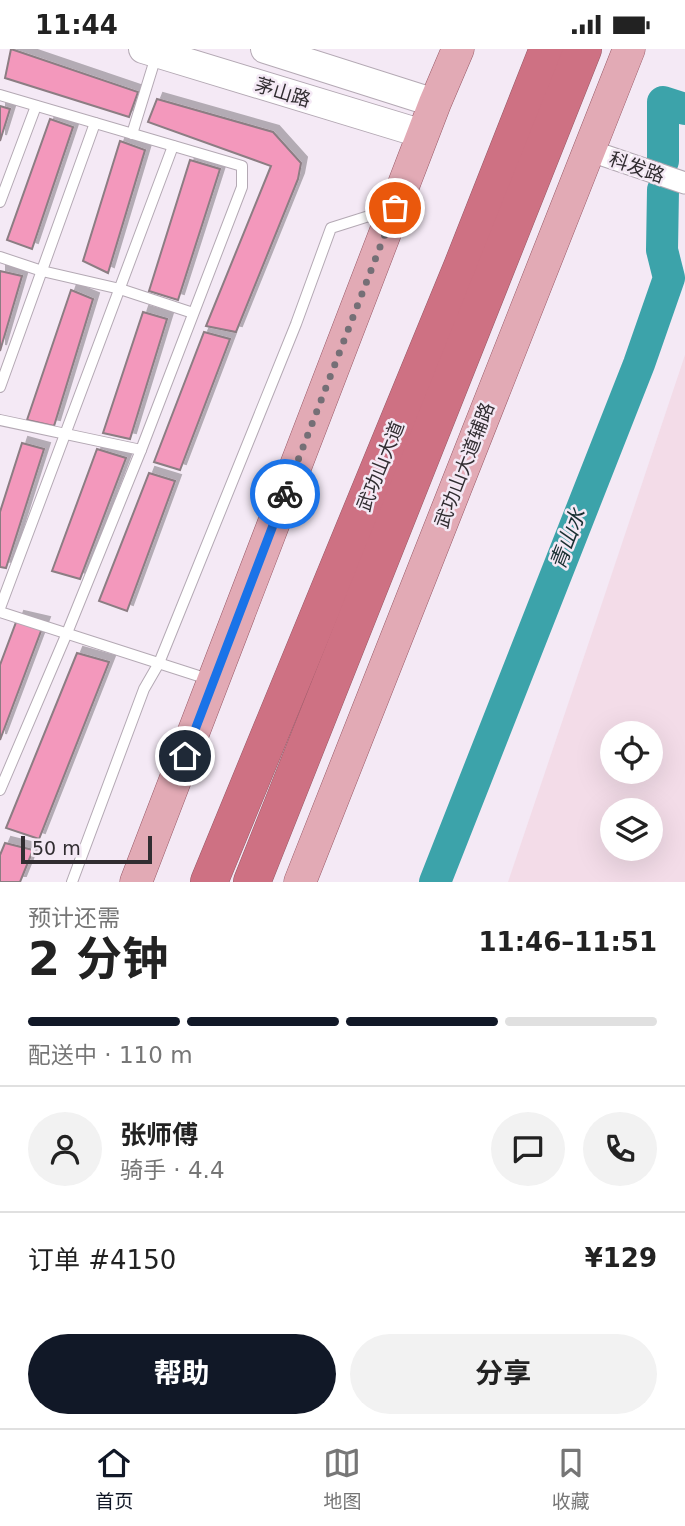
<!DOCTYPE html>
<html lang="zh">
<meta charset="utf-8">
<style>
:root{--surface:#fff;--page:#f2f2f2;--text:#222;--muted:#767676;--line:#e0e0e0;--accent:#111827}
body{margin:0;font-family:"DejaVu Sans","Noto Sans SC",sans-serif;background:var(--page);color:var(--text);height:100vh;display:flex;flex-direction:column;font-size:26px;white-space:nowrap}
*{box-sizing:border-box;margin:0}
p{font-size:23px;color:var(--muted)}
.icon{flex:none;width:38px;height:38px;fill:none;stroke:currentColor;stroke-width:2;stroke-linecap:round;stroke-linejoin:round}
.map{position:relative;height:833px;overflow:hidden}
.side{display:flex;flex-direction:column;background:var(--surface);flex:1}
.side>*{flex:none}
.tools{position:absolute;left:600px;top:672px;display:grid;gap:14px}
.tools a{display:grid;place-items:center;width:63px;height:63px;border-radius:50%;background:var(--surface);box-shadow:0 7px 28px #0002;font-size:35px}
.scale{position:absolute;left:21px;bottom:18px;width:131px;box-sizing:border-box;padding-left:7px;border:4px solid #312d31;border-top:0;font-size:19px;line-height:24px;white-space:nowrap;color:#312d31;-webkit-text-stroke:5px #f4e9f5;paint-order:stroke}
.pin{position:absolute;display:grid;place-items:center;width:60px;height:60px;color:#fff;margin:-30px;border:4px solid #fff;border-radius:50%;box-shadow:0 2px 7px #0007}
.courier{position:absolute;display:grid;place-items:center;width:70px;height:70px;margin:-35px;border:5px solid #1a73e8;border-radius:50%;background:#fff;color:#222;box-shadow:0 2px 9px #0007}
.summary em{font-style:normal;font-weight:700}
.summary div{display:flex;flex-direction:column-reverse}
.summary{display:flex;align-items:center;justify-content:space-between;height:119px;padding:0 28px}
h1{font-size:46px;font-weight:700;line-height:52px}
.bar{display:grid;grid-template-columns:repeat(4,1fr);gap:10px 7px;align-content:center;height:84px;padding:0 28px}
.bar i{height:9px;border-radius:5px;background:var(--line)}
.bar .current{background:var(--accent)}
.bar p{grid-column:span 4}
.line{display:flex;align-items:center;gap:18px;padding:0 28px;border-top:2px solid var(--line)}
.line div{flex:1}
.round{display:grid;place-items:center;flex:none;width:74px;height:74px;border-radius:37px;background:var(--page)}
.cta{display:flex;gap:14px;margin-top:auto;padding:14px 28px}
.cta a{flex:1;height:80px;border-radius:42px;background:var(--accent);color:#fff;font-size:28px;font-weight:700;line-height:80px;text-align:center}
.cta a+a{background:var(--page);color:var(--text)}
.status{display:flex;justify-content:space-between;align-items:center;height:49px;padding:0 35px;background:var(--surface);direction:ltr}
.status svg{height:19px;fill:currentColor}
.menu{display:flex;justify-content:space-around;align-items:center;height:98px;border-top:2px solid var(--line);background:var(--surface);font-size:19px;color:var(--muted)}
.menu a{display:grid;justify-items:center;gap:4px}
.menu .current{color:var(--accent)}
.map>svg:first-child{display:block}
.commercial{fill:#f3dce8;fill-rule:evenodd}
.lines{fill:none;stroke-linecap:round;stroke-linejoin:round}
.river{stroke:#3ca3aa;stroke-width:32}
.building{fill:#f398bc;stroke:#8c7d83;stroke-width:2;filter:url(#shadow)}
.lane-casing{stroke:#b4a9b4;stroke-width:12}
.street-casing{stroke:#b4a9b4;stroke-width:23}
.secondary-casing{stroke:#b4a9b4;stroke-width:30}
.primary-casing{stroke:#975966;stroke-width:33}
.highway-casing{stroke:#975966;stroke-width:38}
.lane{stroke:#fff;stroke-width:10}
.street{stroke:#fff;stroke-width:21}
.secondary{stroke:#fff;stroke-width:28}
.primary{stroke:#e2aab5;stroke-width:32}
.highway{stroke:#ce7183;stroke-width:37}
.done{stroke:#756f76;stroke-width:7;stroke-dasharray:0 12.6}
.route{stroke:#1a73e8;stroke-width:9}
.labels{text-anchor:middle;stroke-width:5;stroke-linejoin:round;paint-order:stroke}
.street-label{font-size:19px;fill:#312d31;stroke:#f4e9f5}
.water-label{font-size:21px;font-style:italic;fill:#182f31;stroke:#f4e9f5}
</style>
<div class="status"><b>11:44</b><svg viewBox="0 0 49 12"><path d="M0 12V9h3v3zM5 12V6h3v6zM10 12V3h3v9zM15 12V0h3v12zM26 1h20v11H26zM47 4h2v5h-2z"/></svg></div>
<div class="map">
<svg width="685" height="833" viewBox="0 0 685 833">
<defs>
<filter id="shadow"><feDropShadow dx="6" dy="-6" stdDeviation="0" flood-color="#0004"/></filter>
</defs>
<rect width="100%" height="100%" fill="#f4e9f5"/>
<path class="commercial" d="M685,306V833H508L592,584ZM651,684V723H612V684ZM651,761V800H612V761Z"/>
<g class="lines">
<g class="river">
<polyline points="663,112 663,53 685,60"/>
<polyline points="435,833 639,315 669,229 662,201 663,141"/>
</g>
</g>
<g class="building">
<polygon points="11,0 138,43 129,68 5,29"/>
<polygon points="157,50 273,83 301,114 298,130 236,283 206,277 271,117 148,73"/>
<polygon points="0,57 10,60 0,92"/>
<polygon points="50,70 73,78 32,200 7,191"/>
<polygon points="120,92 145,101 108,224 83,212"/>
<polygon points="190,111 220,120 178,251 149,242"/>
<polygon points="0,222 22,227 0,302"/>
<polygon points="71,241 93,250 54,377 27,371"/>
<polygon points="143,263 167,270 130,390 103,384"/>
<polygon points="204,283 230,290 180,421 154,413"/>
<polygon points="22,394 44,400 6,519 0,518 0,463"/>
<polygon points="97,400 126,409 80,530 52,522"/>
<polygon points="149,424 175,432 127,562 99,552"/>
<polygon points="18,568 44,574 0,691 0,616"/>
<polygon points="77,604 109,613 39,790 6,779"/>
<polygon points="5,794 33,801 20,833 0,833 0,806"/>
</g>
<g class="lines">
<defs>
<g id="lane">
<polyline points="0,46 242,117 242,138 141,401 67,584 0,741"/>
<polyline points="132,85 157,4"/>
<polyline points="0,153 36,57"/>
<polyline points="0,208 42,222 120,240 193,264"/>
<polyline points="0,338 95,74"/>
<polyline points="0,371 141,401"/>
<polyline points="0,559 173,97"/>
<polyline points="0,563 211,631"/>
<polyline points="72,833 144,640 159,614 296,275 331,179 388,161"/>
</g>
<polyline id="street" points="588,101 685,134"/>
<g id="secondary">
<polyline points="143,0 423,85"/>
<polyline points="265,0 435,54"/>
</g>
<g id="primary">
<polyline points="136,833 435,54 458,0"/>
<polyline points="300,833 629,0"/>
</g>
<g id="highway">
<polyline points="209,833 462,218 548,0"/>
<polyline points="252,833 583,0"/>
</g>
</defs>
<use href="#lane" class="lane-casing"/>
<use href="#street" class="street-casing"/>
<use href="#secondary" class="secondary-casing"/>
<use href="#primary" class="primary-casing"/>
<use href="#highway" class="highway-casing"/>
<use href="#lane" class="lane"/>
<use href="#street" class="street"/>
<use href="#secondary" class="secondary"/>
<use href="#primary" class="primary"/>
<use href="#highway" class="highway"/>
</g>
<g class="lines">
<polyline class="done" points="285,445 395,159"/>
<polyline class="route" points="185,707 285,445"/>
</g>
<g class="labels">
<g class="street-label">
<text transform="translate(283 43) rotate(17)" y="7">茅山路</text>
<text transform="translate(637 118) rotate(19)" y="7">科发路</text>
<text transform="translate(464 416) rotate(-69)" y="7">武功山大道辅路</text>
<text transform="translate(380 417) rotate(-68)" y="7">武功山大道</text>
</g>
<g class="water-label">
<text transform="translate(568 490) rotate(-69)" y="7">青山水</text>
</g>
</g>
</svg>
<div class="tools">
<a><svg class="icon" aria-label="locate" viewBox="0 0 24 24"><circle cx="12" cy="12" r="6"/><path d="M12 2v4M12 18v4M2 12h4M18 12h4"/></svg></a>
<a><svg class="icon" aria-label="layers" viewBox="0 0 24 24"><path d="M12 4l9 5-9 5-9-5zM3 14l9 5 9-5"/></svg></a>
</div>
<div class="scale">50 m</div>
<div class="pin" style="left:395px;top:159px;background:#ea580c"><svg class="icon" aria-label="bag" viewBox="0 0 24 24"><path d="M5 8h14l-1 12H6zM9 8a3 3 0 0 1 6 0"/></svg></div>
<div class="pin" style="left:185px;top:707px;background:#1f2937"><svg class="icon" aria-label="home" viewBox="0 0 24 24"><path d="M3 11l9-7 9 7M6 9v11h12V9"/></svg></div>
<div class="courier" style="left:285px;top:445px"><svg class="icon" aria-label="bike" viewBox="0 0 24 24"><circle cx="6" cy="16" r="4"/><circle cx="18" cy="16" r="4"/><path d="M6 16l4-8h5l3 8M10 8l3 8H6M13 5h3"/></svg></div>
</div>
<section class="side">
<div class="summary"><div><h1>2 分钟</h1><p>预计还需</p></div><em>11:46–11:51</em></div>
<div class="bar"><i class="current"></i><i class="current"></i><i class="current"></i><i></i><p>配送中 · 110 m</p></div>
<div class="line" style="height:126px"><a class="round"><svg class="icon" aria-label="person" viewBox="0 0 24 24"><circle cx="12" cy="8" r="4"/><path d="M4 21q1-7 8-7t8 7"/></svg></a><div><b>张师傅</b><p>骑手 · 4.4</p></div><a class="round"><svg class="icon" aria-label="chat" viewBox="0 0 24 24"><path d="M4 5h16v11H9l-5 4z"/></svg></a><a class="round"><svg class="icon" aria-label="phone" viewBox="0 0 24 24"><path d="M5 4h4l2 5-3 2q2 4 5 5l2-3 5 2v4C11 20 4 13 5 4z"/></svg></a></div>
<div class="line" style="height:91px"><div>订单 #4150</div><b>¥129</b></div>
<div class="cta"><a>帮助</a><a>分享</a></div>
</section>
<nav class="menu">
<a class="current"><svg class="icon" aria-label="home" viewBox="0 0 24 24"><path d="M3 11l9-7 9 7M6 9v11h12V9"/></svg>首页</a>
<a><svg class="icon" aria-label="map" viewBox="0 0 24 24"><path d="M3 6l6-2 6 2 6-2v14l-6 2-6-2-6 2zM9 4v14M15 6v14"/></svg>地图</a>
<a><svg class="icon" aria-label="saved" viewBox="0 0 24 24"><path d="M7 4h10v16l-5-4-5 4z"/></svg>收藏</a>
</nav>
